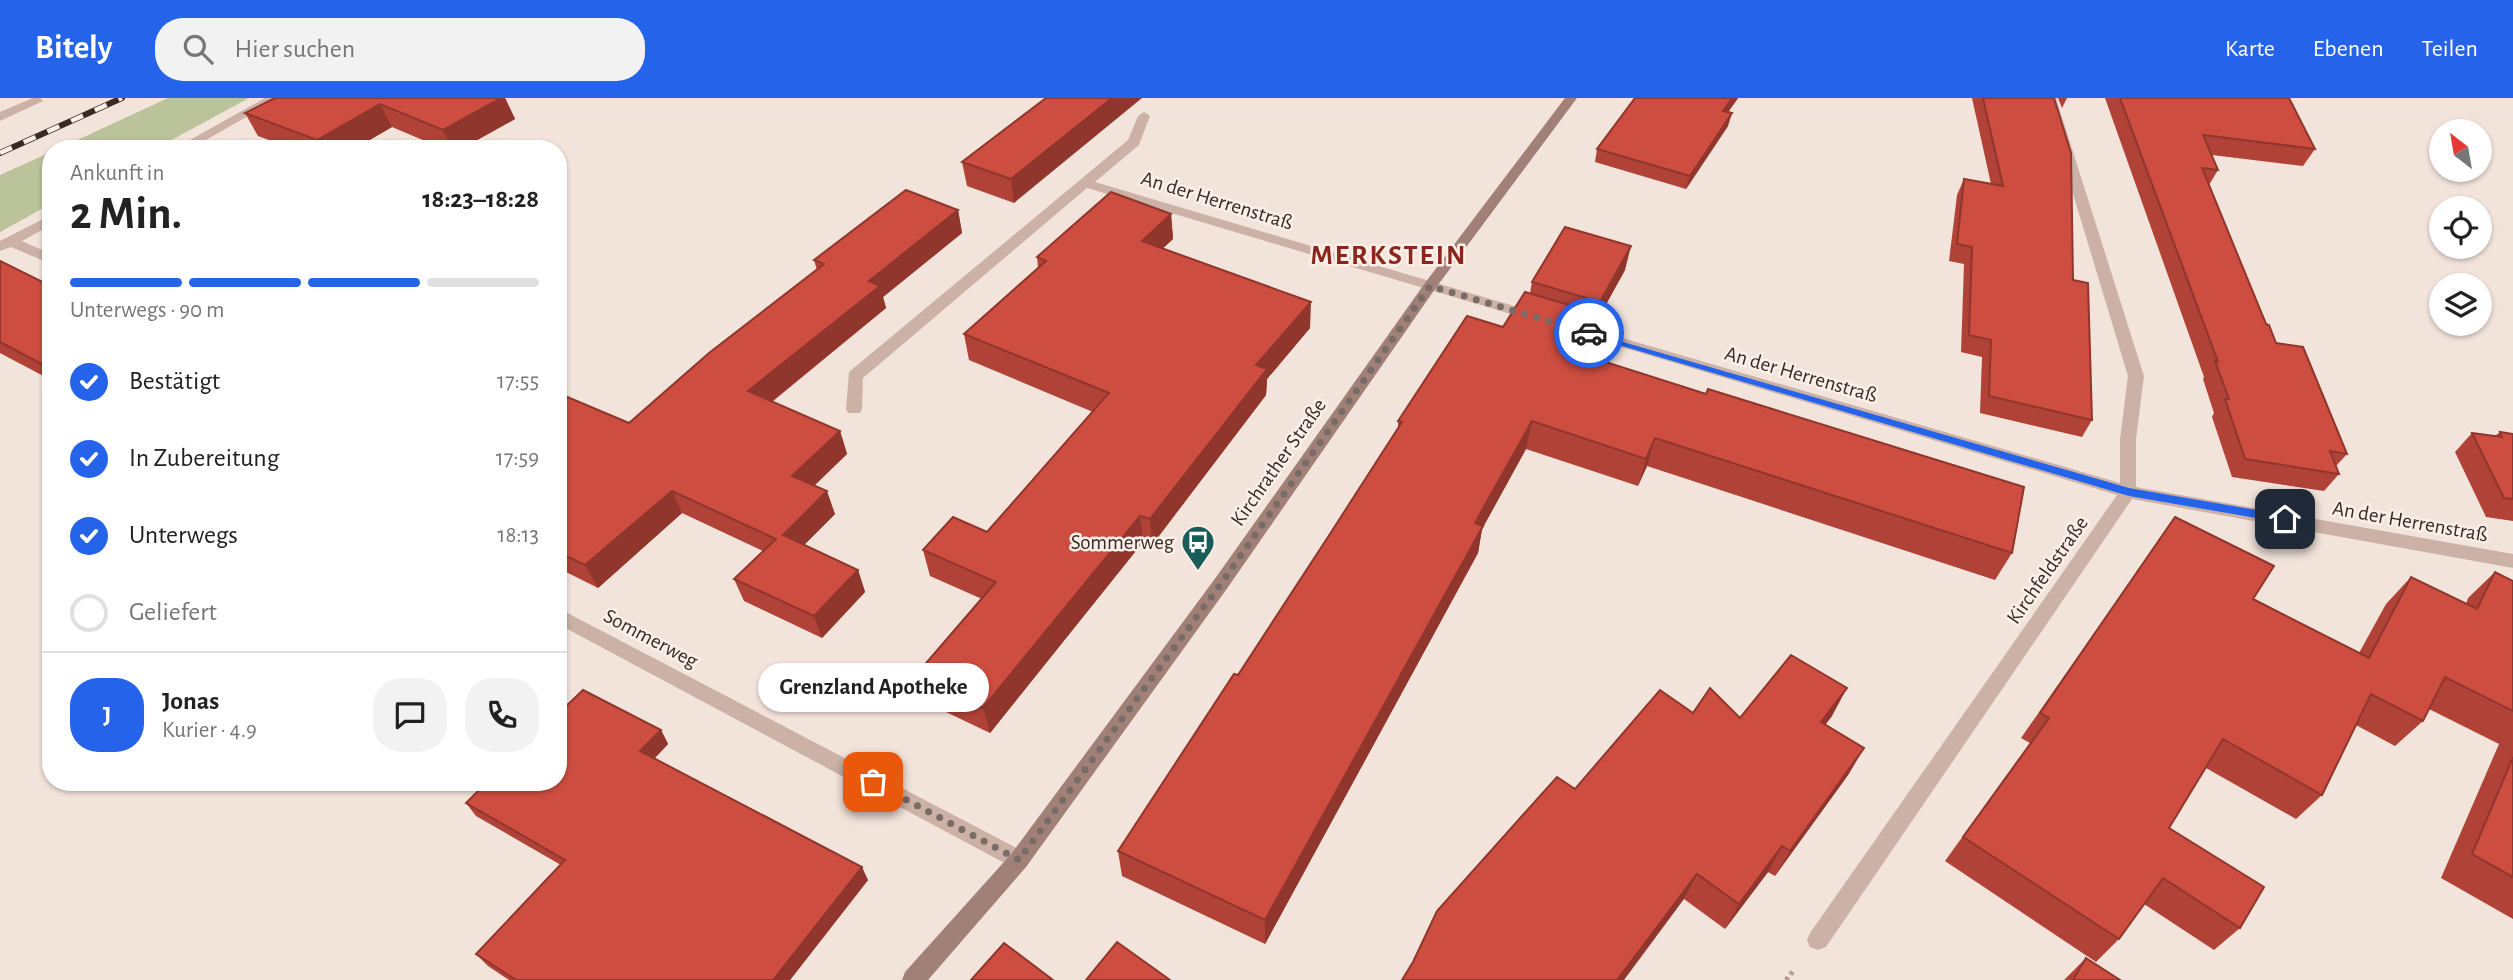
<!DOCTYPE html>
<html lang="de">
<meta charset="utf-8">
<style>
:root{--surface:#fff;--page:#f2f2f2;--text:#222;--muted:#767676;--line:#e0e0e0;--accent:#2563eb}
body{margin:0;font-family:"Alegreya Sans",sans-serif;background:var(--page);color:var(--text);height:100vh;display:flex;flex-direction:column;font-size:26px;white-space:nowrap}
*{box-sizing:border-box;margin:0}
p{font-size:23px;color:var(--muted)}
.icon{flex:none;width:38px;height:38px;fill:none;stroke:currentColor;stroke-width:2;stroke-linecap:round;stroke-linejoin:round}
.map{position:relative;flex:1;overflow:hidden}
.drawer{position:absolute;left:42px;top:42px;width:525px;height:651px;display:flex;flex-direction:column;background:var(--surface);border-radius:28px;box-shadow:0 2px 5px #0004}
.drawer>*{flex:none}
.needle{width:46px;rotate:329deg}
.controls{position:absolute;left:2429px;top:21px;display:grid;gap:14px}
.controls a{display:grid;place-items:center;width:63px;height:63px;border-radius:50%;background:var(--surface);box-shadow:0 2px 5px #0004;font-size:35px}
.pin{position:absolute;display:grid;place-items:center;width:60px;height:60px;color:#fff;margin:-30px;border-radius:14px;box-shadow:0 4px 10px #0006}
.courier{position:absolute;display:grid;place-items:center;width:70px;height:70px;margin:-35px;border:5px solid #2563eb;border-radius:50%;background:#fff;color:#222;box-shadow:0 2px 9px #0007}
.bubble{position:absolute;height:49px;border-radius:24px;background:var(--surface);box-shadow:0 2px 5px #0004;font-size:23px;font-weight:700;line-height:49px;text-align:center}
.head em{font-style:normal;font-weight:700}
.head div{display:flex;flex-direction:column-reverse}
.head{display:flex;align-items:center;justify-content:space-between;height:119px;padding:0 28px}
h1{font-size:46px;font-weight:700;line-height:52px}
.bar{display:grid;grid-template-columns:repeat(4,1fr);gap:10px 7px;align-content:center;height:84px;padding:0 28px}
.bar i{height:9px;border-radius:5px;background:var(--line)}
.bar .current{background:var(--accent)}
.bar p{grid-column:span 4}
.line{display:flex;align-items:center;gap:18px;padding:0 28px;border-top:2px solid var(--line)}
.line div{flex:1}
.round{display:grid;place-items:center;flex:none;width:74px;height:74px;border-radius:28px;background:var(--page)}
ol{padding:0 28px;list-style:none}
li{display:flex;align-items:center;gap:21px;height:77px}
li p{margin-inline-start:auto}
li .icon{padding:7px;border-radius:50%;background:var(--accent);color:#fff;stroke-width:4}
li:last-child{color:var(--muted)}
li i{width:38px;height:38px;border:4px solid var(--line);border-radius:50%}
header{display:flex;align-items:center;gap:42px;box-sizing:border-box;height:98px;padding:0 35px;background:var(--accent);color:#fff}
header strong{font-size:33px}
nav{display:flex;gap:38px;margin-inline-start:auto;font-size:24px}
.search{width:490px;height:63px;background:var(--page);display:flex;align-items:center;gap:18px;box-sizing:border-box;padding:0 24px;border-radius:28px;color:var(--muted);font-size:26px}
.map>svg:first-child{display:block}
.green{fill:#bbc39a}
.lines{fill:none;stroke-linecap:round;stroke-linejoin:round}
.path{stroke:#b89c90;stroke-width:5;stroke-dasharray:3.5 3.5;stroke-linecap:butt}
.street{fill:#ccb2a6;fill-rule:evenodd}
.secondary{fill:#a08077;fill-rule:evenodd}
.rail-casing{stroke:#382a27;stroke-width:6}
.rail{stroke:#fbefe8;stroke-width:4.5;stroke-dasharray:13;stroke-linecap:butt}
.wall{fill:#b04237}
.shaded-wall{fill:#90362d}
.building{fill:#cd4d40;stroke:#90362d;stroke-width:2}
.route{fill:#2563eb}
.done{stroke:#796b66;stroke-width:7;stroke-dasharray:0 12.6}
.labels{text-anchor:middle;stroke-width:5;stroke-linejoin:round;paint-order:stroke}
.street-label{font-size:21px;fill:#382a27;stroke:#fbefe8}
.poi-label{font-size:21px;fill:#382a27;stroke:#fbefe8;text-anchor:end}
.district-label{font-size:28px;font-weight:bold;letter-spacing:2px;fill:#8b261c;stroke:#fbefe8}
</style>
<header>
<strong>Bitely</strong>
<div class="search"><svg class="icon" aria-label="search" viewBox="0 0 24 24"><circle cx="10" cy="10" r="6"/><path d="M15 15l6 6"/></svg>Hier suchen</div>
<nav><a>Karte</a><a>Ebenen</a><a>Teilen</a></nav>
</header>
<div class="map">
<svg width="2513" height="882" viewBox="0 0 2513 882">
<rect width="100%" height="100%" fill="#f3e4db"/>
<g class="green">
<polygon points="168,0 249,0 155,51 58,51"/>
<polygon points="51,54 51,106 0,134 0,77"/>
</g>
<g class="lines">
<polyline class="path" points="1786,882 1794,872"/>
<g class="street">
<polygon points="33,0 40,0 43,3 0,23 0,14"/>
<polygon points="265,0 280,0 190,51 174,51"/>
<polygon points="2044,0 2056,0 2144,278 2136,341 2136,389 2513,456 2513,470 2132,401 1826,849 1818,852 1810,849 1807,842 1810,835 2117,397 1561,231 1558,228 1561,225 1571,225 2120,385 2120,341 2128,278"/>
<polygon points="1144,14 1150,18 1139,47 1095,84 1541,216 1543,219 1541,222 1531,222 1087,90 863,280 862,311 860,315 848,315 846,311 849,274 1128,42 1138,18"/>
<polygon points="51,117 51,127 22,143 51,156 51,166 11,149 0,153 0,143"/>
<polygon points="558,510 1026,755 1030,762 1026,769 1019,772 1012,769 558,526"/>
</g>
<polygon class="secondary" points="1565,0 1577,0 1435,191 1226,492 1026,769 928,882 902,882 905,874 1012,755 1214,482 1425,185"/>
<defs>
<polyline id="rail" points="0,55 122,0"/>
</defs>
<use href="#rail" class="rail-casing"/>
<use href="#rail" class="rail"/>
</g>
<g class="wall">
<polygon points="275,0 505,0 515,21 461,51 444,51 392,29 354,51 293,51 258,38 245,15"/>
<polygon points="1046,0 1014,105 967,88 962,64"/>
<polygon points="1635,0 1738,0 1728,14 1728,28 1686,91 1595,64 1597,51"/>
<polygon points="1972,0 2054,0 2073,182 2092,322 2082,339 1980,315 1982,259 1961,254 1964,166 1949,163 1957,97 1964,81 1991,86"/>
<polygon points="2058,0 2067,0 2062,10"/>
<polygon points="2105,0 2289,0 2315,51 2303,68 2212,57 2218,72 2209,87 2266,226 2276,245 2347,356 2336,368 2339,376 2324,393 2232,379 2212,319 2214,315 2203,281 2204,279"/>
<polygon points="958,112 962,135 883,199 886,210 772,304 840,333 847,356 814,388 835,416 804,447 858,472 865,494 822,540 744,503 734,481 763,453 682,415 598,490 558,470 558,295 629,325 817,172 814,162"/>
<polygon points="1171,116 1173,141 1163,150 1310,230 1267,281 1266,297 1152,447 1143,444 990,635 923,603 915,578 982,501 930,478 923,452 987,434 1093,314 969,262 964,236 1038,170 1037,159"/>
<polygon points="0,163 51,188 51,282 0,255"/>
<polygon points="1625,172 1594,228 1590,227 1587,242 1579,256 2012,455 1995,482 1647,368 1638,388 1526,351 1482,431 1478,455 1265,846 1122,778 1118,753 1238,577 1328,439 1398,331 1398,323 1503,229 1530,195 1532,184"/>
<polygon points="2500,334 2513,336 2513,423 2486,419 2455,354 2472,335 2495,338"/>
<polygon points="2175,419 2253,501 2359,555 2386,506 2411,479 2466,506 2468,500 2495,474 2513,483 2513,821 2441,780 2499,646 2429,611 2423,623 2395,648 2356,627 2322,697 2296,721 2206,670 2169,730 2240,830 2214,852 2144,806 2119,841 2096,864 1945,763 2030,645 2021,640"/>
<polygon points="1693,615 1740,620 1832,618 1825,627 1864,650 1848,677 1775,778 1768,774 1725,831 1684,801 1575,691"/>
<polygon points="661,632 668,646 654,661 868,782 790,882 509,882 488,868 476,856 561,767 476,718 466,705"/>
<polygon points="2086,860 2120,882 2064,882"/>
</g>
<g class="shaded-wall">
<polygon points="501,0 505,0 515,21 461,51 452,51 443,32"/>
<polygon points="1112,0 1142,0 1014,105 1011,81"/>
<polygon points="1732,0 1738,0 1720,26 1723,13"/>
<polygon points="380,6 392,29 354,51 322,51 317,42"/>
<polygon points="1732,15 1728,28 1686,91 1690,78"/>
<polygon points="958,112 962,135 883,199 886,210 756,316 748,293 869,183"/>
<polygon points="1171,116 1173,141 1144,168 1142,143"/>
<polygon points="1631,148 1625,172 1594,228 1600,204"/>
<polygon points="1311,204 1310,230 1267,281 1266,297 1152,447 1150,421 1256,267"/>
<polygon points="1593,214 1587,242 1565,281 1571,253"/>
<polygon points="1532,323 1526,351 1482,431 1478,455 1265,846 1265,822 1475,425"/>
<polygon points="840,333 847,356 800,401 792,378"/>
<polygon points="1655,340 1647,368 1638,388 1646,361"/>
<polygon points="672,393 682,415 598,490 585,467"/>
<polygon points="827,393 835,416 791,460 783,437"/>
<polygon points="1140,418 1143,444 990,635 983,610"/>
<polygon points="858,472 865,494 822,540 814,518"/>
<polygon points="1847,590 1832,618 1806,651 1821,624"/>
<polygon points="661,632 668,646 648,667 640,653"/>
<polygon points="1864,650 1848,677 1775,778 1790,753"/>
<polygon points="1782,748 1768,774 1725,831 1739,806"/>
<polygon points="862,769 868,782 790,882 773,882"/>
<polygon points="1697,776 1684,801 1624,882 1617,882"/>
</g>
<g class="building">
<polygon points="275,0 501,0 443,32 380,6 317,42 245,15"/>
<polygon points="1046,0 1112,0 1011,81 962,64"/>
<polygon points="1635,0 1732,0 1723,13 1732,15 1690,78 1597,51"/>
<polygon points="1983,0 2054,0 2071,55 2073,182 2088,185 2092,322 1989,298 1991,242 1969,237 1972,149 1957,146 1964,81 2003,88"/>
<polygon points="2120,0 2289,0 2315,51 2203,37 2218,72 2202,70 2266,226 2269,227 2276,245 2303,249 2347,356 2330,353 2339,376 2245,361 2225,301 2229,301 2215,263 2218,264"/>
<polygon points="906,92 958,112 869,183 880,188 748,293 840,333 792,378 827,393 783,437 858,472 814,518 734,481 776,441 672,393 585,467 558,454 558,425 562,423 558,421 558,412 562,409 558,407 558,295 629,325 709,255 824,166 814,162"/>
<polygon points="1111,94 1171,116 1142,143 1311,204 1256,267 1267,271 1150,421 1140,418 983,610 915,578 996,484 923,452 953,419 987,434 1109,295 964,236 1046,163 1037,159"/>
<polygon points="1565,129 1631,148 1600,204 1532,184"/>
<polygon points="0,163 51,188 51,271 0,244"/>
<polygon points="1525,194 1593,214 1571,253 1706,296 1708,291 2024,389 2012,455 1655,340 1646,361 1532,323 1475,425 1483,428 1265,822 1118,753 1234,576 1238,577 1328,439 1402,324 1398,323 1467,218 1503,229"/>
<polygon points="2500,334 2513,336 2513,401 2504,400 2472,335 2502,339"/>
<polygon points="2175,419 2274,468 2253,501 2369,560 2411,479 2477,511 2495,474 2513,483 2513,613 2445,579 2423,623 2371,596 2322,697 2223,641 2169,730 2264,789 2240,830 2163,780 2119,841 1963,739 2049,620 2040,615"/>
<polygon points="1791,557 1847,590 1821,624 1864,650 1790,753 1782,748 1739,806 1697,776 1617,882 1402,882 1413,864 1437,813 1557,679 1575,691 1660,592 1693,615 1710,590 1740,620"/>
<polygon points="583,592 661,632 640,653 862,769 773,882 516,882 476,856 565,762 466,705 487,684 558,684 558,616"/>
<polygon points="2513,659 2513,779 2472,756"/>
<polygon points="1117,844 1170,882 1086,882"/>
<polygon points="1004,845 1053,882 971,882"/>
<polygon points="2086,860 2120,882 2073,882"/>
</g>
<polygon class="route" points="1585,233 2129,390 2285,417 2291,421 2285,425 2129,398 1585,237"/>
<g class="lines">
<polyline class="done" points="873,684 1019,762 1220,487 1430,188 1589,235"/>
</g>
<defs>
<symbol id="bus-pin" viewBox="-11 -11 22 30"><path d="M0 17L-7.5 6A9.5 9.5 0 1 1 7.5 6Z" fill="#1a5c57" stroke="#fbefe8"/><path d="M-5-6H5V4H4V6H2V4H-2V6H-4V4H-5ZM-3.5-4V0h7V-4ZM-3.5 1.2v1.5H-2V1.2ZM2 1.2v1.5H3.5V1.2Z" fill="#fff"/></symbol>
</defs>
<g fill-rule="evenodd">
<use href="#bus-pin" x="1179" y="425" width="38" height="52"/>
</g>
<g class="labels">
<g class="street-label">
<text transform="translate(1217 102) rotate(17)" y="7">An der Herrenstraß</text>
<text transform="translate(1801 276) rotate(16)" y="7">An der Herrenstraß</text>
<text transform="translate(1278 364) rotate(-55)" y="7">Kirchrather Straße</text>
<text transform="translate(2410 423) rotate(10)" y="7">An der Herrenstraß</text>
<text transform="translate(2047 472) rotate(-55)" y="7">Kirchfeldstraße</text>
<text transform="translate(651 540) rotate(28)" y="7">Sommerweg</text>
</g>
<g class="poi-label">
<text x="1174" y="451">Sommerweg</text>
</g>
<g class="district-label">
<text x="1389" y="166">MERKSTEIN</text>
</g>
</g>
</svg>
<div class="controls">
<a><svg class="needle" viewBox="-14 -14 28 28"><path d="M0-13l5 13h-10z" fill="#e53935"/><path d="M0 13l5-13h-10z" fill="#767676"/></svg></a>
<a><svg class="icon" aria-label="locate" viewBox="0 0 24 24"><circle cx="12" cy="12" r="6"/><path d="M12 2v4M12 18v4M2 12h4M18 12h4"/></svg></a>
<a><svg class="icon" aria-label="layers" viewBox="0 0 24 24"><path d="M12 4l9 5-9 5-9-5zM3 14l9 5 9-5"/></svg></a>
</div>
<div class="pin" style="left:873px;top:684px;background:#ea580c"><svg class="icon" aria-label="bag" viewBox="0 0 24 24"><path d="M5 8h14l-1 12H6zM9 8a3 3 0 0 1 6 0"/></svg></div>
<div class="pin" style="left:2285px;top:421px;background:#1f2937"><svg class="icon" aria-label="home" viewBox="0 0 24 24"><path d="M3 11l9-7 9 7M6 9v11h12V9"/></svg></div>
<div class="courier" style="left:1589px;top:235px"><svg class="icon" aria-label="car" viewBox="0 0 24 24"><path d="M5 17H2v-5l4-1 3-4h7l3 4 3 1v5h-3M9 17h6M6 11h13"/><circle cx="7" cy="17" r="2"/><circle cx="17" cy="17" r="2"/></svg></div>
<div class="bubble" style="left:758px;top:565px;width:231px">Grenzland Apotheke</div>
<section class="drawer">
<div class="head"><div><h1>2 Min.</h1><p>Ankunft in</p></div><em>18:23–18:28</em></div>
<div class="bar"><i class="current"></i><i class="current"></i><i class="current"></i><i></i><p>Unterwegs · 90 m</p></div>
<ol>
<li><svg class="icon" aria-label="check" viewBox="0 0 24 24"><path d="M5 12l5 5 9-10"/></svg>Bestätigt<p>17:55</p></li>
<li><svg class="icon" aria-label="check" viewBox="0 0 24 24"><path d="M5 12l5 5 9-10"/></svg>In Zubereitung<p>17:59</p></li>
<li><svg class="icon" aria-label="check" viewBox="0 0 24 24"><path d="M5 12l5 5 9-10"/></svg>Unterwegs<p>18:13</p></li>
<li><i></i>Geliefert</li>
</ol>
<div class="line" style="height:126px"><b class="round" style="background:var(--accent);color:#fff">J</b><div><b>Jonas</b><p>Kurier · 4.9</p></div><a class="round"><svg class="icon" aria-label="chat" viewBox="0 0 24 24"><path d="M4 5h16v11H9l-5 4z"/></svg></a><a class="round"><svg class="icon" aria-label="phone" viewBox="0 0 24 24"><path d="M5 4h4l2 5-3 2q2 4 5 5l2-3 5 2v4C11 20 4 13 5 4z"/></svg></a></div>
</section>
</div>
